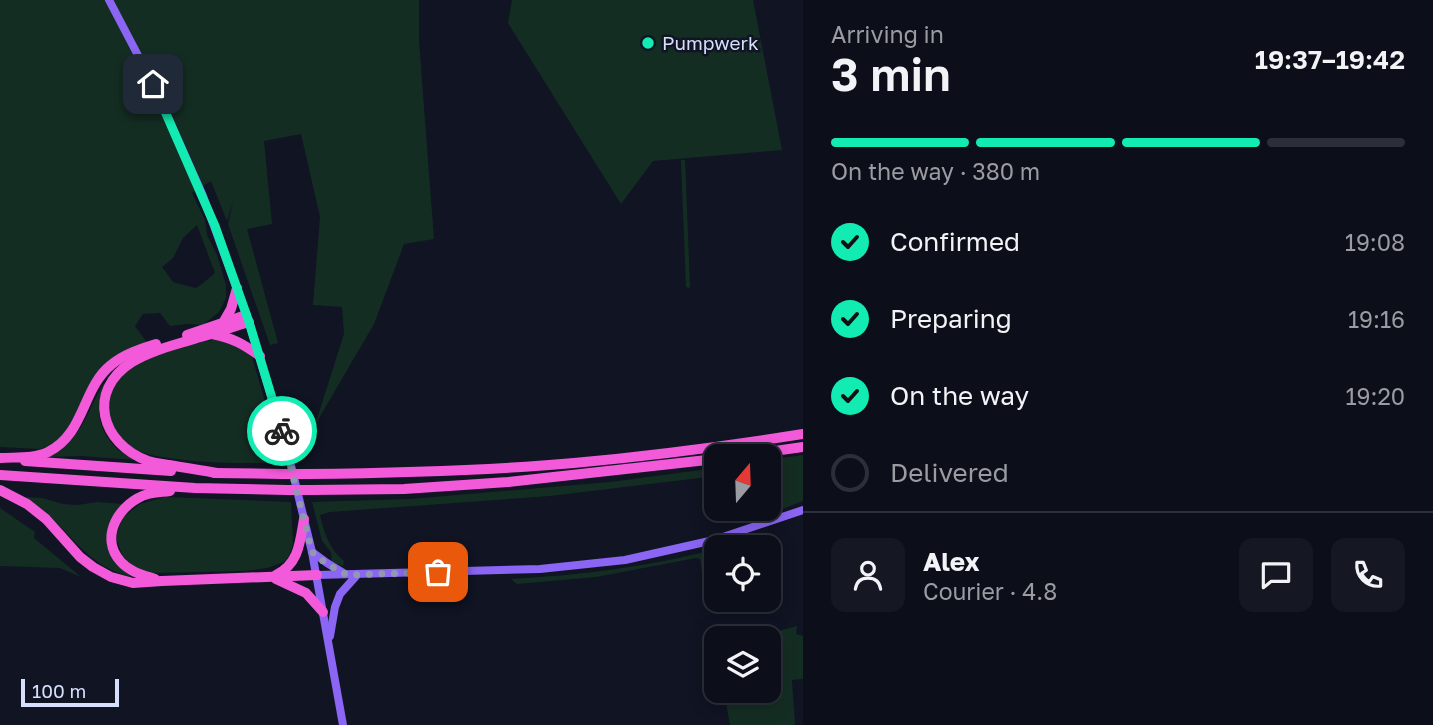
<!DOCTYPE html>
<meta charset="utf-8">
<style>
:root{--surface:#0c0f1a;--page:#151823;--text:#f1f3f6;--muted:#9a9ca2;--line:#2c2f39;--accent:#12ecb2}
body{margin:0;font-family:"Golos Text",sans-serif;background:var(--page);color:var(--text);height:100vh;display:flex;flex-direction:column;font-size:26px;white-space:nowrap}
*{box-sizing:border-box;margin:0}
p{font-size:23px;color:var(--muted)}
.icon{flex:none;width:38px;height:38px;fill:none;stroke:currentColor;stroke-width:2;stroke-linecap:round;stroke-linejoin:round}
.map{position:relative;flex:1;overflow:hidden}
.details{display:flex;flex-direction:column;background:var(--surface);width:630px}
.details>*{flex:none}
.needle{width:46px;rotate:19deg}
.tools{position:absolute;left:704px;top:444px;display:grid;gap:14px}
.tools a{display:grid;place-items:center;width:77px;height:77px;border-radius:14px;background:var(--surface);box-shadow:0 4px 18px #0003,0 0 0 2px var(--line);font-size:35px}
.scale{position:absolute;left:21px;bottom:18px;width:98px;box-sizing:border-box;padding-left:7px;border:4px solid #d6dffc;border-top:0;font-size:19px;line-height:24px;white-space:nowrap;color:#d6dffc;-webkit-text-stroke:5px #101423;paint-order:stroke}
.pin{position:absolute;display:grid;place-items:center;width:60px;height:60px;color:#fff;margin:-30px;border-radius:14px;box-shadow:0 4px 10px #0006}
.courier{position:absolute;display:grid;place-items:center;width:70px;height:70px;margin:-35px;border:5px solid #12ecb2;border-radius:50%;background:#fff;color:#222;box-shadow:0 2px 9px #0007}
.headline em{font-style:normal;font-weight:600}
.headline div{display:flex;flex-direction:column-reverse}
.headline{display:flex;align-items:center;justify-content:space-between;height:119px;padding:0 28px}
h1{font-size:46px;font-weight:600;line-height:52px}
.bar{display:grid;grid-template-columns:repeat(4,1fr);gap:10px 7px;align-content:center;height:84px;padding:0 28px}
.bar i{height:9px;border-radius:5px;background:var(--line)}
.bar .current{background:var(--accent)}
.bar p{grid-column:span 4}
.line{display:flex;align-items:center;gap:18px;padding:0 28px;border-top:2px solid var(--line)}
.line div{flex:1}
.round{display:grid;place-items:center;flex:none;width:74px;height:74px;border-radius:14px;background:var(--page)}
ol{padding:0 28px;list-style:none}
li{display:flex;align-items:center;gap:21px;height:77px}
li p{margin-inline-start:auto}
li .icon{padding:7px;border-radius:50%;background:var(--accent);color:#111;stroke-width:4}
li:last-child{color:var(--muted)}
li i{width:38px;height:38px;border:4px solid var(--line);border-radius:50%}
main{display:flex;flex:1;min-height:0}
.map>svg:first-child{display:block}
.green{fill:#142d23;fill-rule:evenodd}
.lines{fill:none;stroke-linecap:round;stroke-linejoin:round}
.major{stroke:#8b65f3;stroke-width:8}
.highway{stroke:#f25ada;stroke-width:10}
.highway-bridge{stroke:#f25ada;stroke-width:10}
.done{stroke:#9198b0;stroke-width:7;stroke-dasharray:0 12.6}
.route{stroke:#12ecb2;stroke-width:9}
.poi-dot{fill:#12ecb2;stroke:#101423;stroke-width:2.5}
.labels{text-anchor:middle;stroke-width:5;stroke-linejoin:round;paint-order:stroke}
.poi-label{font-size:19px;fill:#d6dffc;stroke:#101423;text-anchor:start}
</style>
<main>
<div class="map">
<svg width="803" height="725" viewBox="0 0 803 725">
<rect width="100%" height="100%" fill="#101423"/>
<g class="green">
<path d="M0,0H419V41L434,239L404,244L374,324L315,425L344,334L342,307L313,305L320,217L301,134L264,141L272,224L247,229L278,343L270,345L228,224L233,202L227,221L211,181L192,193L205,220L207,235L217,255L226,285V298L219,312L203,325L187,324L170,326L160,313L143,314L135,326L148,344L116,358L80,406L67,430L55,443L40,449L0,447ZM197,225L215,273L202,284L196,288L173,282L162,267L173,258L183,238Z"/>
<polygon points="512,0 753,0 782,150 653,161 621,204 508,23"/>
<polygon points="681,160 685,160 690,286 689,288 686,287"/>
<path d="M218,339L241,347L252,357L283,463C248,463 212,464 177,459C163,457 148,456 135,449C121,441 110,428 109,411C109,401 110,390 116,381C131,359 192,344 218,339Z"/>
<path d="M106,381C95,405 96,427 116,448C121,453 129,456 135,460L81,456L46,457C54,451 63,446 70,440C87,425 92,399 106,381Z"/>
<polygon points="803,455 803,501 780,510 771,470 768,470 768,460"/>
<path d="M716,468V476L550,496L330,512L320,515C324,533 330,550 344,561L343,566L332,562L331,552L322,541L312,502L410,499L610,482Z"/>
<path d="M25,497L42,498L63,504L78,505L97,502L124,504L118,508L110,524L109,536L131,577C92,566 79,545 52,518C44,510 34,504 25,497Z"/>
<polygon points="165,497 291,502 293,544 289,556 284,562 267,568 245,571 153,573 142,571 130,564 122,555 116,537 123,517 140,504"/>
<polygon points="0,508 35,532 34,538 81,577 60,568 0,566"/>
<path d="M716,549V597L706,600L700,559L696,558L596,577L517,584L511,579C581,575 649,567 716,549Z"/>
<polygon points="797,626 796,634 803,636 803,679 792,680 795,725 730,725 724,691 768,691 768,639 749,639"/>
</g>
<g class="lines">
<g class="major">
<polyline points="109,0 153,84 203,196 249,322 288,453 312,552 343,725"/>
<polyline points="312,552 327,563 345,574"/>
<polyline points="317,575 540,569 625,560 714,540 803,510"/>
<polyline points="330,636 335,607 340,594 357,575"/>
</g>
<g class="highway">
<polyline points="223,323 231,309 237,288"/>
<path d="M212,334C233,338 243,344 260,356"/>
<polyline points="187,335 246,315"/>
<polyline points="731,457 803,447"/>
<path d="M0,458C16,457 34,459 48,452C85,434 82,388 111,365C124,354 140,349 156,344"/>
<polyline points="25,461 171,471"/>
<polyline points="214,473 283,474"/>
<path d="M217,473C201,470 185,468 169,465C162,464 154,463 148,461C101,444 86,391 132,362C152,350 175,345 197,338C215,333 232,327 249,322"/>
<path d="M307,474C396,473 485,471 574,463C651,456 727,446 803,434"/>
<polyline points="0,475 195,488 287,490"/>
<polyline points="0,490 27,504 46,519 80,557 93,567 111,577 133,583 162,581 317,575"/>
<polyline points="311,490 404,489 508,482 716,459"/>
<path d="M276,575C299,564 300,542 304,519"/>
<path d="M155,579C143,575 130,572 121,562C98,537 120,502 148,494C155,492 163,492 170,491"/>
<polyline points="276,579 306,593 323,612"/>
</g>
<g class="highway-bridge">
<polyline points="283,474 307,474"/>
<polyline points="287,490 311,490"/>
</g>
</g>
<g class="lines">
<polyline class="done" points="282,431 312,552 327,564 347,575 438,572"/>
<polyline class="route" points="153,84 215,226 249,322 282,431"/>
</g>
<circle class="poi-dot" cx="648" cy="43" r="7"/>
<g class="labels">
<g class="poi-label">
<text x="662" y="50">Pumpwerk</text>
</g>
</g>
</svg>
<div class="tools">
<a><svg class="needle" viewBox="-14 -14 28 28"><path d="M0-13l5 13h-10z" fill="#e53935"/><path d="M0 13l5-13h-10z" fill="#9a9ca2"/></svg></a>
<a><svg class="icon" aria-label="locate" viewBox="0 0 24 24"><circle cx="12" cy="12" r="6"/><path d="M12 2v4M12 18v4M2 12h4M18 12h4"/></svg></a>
<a><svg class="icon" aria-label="layers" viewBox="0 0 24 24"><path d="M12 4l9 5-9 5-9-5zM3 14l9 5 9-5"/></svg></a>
</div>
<div class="scale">100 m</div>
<div class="pin" style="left:438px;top:572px;background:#ea580c"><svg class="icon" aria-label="bag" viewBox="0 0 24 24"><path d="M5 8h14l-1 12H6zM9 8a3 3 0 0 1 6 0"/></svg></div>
<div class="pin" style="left:153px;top:84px;background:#1f2937"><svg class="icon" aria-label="home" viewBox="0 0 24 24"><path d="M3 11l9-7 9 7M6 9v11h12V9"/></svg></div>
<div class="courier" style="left:282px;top:431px"><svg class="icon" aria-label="bike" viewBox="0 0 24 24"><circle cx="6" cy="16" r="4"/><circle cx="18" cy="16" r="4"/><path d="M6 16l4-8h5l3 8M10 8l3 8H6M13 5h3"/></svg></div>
</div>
<section class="details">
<div class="headline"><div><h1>3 min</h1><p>Arriving in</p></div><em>19:37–19:42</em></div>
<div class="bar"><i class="current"></i><i class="current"></i><i class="current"></i><i></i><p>On the way · 380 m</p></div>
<ol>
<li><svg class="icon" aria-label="check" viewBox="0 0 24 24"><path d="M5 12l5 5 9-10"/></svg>Confirmed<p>19:08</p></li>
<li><svg class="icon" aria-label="check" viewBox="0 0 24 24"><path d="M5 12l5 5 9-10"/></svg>Preparing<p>19:16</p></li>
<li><svg class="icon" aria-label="check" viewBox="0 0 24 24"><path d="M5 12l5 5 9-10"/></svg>On the way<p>19:20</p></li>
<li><i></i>Delivered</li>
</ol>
<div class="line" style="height:126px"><a class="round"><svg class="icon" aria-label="person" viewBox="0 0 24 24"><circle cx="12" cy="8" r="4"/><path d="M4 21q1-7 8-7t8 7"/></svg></a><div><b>Alex</b><p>Courier · 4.8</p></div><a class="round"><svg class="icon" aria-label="chat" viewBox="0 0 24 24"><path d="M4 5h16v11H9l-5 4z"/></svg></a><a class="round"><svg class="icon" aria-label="phone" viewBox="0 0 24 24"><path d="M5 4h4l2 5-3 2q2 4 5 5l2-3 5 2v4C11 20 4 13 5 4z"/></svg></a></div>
</section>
</main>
